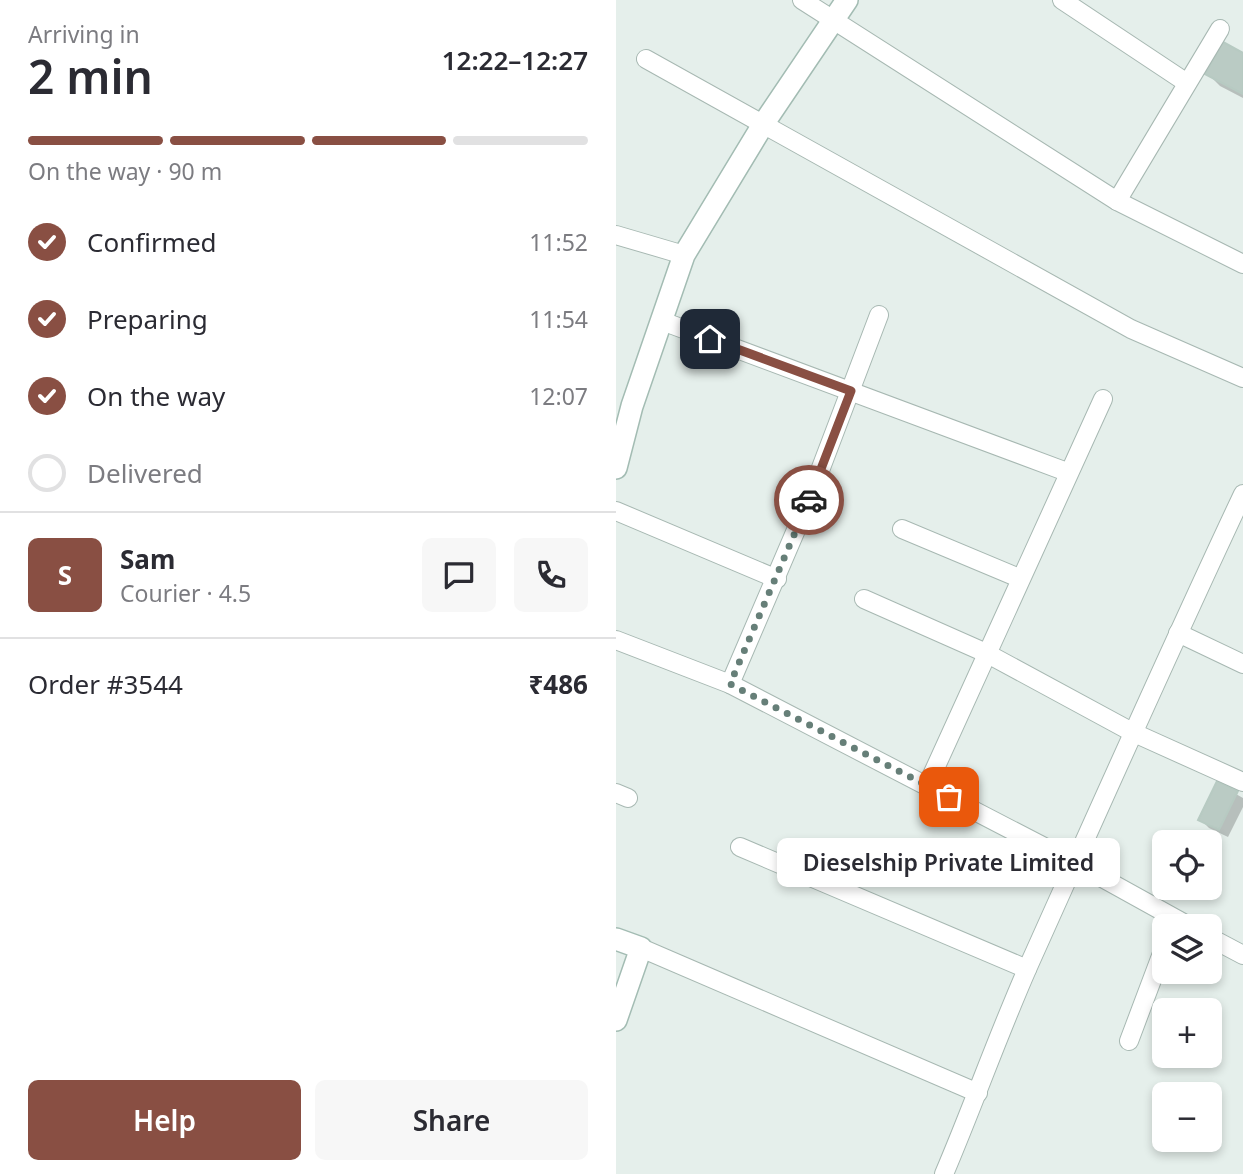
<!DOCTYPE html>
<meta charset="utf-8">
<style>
:root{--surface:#fff;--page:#f7f7f7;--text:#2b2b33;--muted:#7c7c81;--line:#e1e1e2;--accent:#894f43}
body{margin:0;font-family:"Noto Sans",sans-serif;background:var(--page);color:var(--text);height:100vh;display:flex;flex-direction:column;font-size:26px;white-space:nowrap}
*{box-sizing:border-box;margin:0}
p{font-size:23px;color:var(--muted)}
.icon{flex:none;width:38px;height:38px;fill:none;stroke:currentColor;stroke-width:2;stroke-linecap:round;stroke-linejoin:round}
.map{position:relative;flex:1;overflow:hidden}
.side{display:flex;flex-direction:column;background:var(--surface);width:616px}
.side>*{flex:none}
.fabs{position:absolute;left:536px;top:830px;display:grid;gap:14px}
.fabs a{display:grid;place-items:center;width:70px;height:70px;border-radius:10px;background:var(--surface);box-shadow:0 4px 10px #0003;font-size:35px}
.pin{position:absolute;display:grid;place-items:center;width:60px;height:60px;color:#fff;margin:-30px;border-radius:14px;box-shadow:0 4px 10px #0006}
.courier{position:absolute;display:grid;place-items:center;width:70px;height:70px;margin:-35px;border:5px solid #894f43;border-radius:50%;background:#fff;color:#222;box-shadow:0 2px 9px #0007}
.bubble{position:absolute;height:49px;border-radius:10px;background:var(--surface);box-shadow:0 4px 10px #0003;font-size:23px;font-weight:600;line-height:49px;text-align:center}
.headline em{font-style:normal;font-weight:600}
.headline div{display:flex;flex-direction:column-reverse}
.headline{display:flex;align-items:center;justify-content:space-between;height:119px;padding:0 28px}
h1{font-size:46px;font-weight:600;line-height:52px}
.bar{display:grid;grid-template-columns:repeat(4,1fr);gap:10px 7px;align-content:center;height:84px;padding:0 28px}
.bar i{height:9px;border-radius:5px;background:var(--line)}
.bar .on{background:var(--accent)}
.bar p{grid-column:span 4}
.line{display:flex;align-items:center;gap:18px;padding:0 28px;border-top:2px solid var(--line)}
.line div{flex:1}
.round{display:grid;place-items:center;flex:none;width:74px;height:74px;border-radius:10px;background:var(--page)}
ol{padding:0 28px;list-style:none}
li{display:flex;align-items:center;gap:21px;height:77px}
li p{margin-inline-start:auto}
li .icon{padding:7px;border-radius:50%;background:var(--accent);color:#fff;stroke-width:4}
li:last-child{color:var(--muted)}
li i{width:38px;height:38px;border:4px solid var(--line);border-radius:50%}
.button{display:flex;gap:14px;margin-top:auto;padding:14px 28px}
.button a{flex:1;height:80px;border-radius:10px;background:var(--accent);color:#fff;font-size:28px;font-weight:600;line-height:80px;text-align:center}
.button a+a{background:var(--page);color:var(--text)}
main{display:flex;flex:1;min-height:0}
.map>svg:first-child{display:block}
.shadow{fill:#0003}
.building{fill:#bacbc4;stroke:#b7cac2;stroke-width:2}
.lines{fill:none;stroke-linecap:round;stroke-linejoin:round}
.street-casing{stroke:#a7b8b2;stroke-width:20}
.secondary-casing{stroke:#a3bcb3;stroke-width:24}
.street{stroke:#fff;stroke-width:18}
.secondary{stroke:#fff;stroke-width:21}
.done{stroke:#667f78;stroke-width:7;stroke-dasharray:0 12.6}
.route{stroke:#894f43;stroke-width:9}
</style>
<main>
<section class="side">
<div class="headline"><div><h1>2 min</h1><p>Arriving in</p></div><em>12:22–12:27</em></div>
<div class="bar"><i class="on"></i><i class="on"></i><i class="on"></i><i></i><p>On the way · 90 m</p></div>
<ol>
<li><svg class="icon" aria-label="check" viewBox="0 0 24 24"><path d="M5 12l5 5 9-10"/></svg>Confirmed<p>11:52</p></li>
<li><svg class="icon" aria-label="check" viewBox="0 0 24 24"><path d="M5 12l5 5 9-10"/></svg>Preparing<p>11:54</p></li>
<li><svg class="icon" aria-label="check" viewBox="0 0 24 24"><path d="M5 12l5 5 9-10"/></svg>On the way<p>12:07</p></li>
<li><i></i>Delivered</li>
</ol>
<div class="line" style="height:126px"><b class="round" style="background:var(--accent);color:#fff">S</b><div><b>Sam</b><p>Courier · 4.5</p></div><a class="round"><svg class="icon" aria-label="chat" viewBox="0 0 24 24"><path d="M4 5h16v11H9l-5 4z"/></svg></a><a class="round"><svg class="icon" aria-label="phone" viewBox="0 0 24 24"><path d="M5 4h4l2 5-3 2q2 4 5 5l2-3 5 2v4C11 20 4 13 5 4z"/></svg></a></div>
<div class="line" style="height:91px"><div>Order #3544</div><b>₹486</b></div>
<div class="button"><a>Help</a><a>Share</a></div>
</section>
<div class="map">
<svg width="627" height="1174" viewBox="0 0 627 1174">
<rect width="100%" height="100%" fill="#e5efeb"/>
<g class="shadow">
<polygon points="607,45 627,55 627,98 604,86 592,74"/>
<polygon points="602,784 627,798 627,807 612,837 593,828 585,820"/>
</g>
<g class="building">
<polygon points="607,42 627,53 627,94 589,74"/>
<polygon points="601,781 622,791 603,830 582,820"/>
</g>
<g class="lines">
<defs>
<g id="street">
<polyline points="186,0 501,201 627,264"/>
<polyline points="446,0 571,83"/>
<polyline points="30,59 515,329 627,378"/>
<polyline points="501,201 604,29"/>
<polyline points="0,235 68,255"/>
<polyline points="46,321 451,472"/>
<polyline points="0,511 161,579"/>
<polyline points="286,529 403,578"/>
<polyline points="248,599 370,653 516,732 627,782"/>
<polyline points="562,633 627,664"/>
<polyline points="0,640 114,684 461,864 573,926"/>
<polyline points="114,684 192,502 263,315"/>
<polyline points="311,786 487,399"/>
<polyline points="0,793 12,798"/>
<polyline points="124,847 411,969"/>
<polyline points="593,937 627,955"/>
<polyline points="25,948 362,1093"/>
<polyline points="513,1041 548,948"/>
<path d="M328,1174C357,1106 382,1035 412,967C483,809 553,651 627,494"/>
</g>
<g id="secondary">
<polyline points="0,468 16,406 68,255 148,123 231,0"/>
<polyline points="0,939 25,948 0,1020"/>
</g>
</defs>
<use href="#street" class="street-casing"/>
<use href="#secondary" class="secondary-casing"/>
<use href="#street" class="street"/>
<use href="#secondary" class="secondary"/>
</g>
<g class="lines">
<polyline class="done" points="193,500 114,684 333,797"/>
<polyline class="route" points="94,339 235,391 193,500"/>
</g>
</svg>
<div class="fabs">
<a><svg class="icon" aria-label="locate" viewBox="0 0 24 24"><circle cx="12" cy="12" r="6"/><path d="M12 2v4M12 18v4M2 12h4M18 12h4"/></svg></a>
<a><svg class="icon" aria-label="layers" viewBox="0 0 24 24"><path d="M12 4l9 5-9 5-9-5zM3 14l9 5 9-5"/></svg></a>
<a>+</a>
<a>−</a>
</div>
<div class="pin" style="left:333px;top:797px;background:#ea580c"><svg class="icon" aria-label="bag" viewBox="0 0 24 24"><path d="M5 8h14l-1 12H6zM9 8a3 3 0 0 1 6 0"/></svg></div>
<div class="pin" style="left:94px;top:339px;background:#1f2937"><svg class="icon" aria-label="home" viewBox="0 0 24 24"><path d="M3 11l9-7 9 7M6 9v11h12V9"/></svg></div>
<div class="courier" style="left:193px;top:500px"><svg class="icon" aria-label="car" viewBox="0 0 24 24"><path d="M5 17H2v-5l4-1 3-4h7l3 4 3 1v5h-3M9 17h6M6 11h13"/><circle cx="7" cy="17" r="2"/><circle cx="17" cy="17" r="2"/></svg></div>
<div class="bubble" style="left:161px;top:838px;width:343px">Dieselship Private Limited</div>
</div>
</main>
